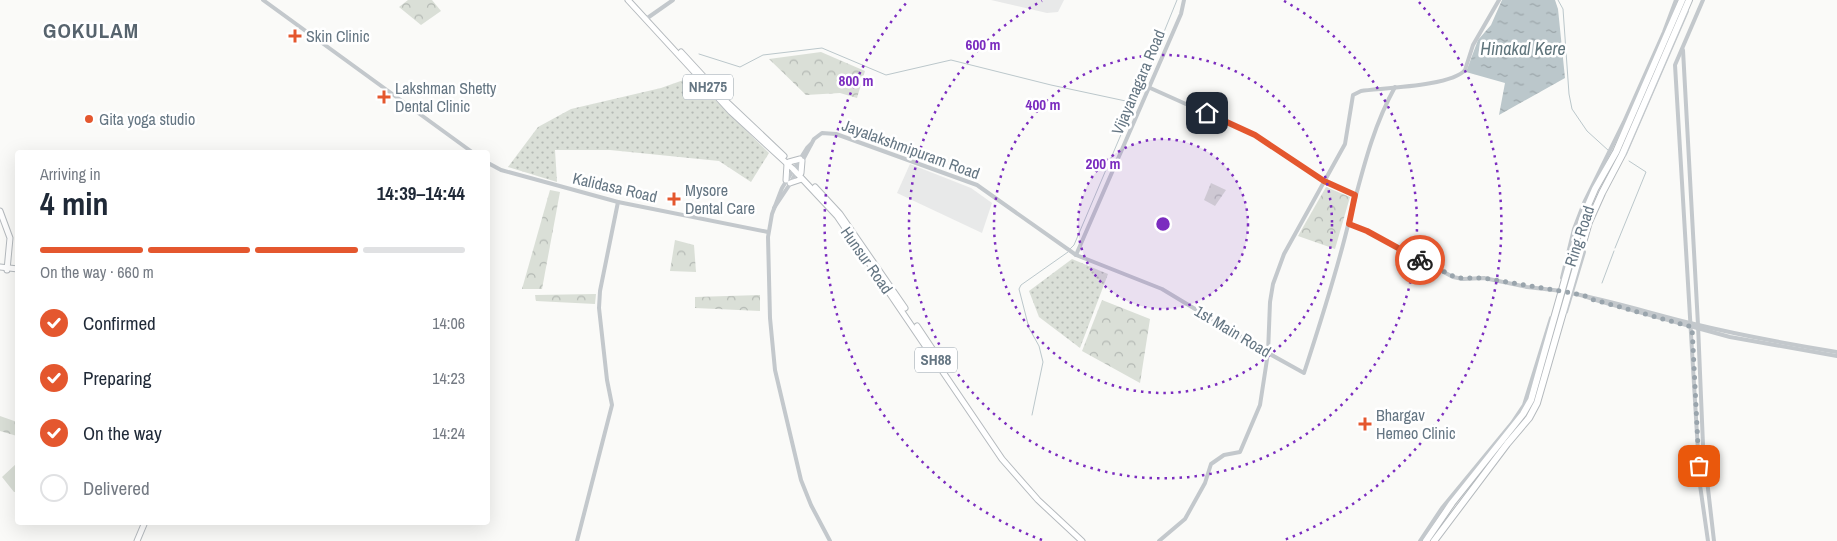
<!DOCTYPE html>
<meta charset="utf-8">
<style>
:root{--surface:#fff;--page:#f2f2f3;--text:#1f2937;--muted:#747a83;--line:#e0e1e3;--accent:#e4572e}
body{margin:0;font-family:"Archivo Narrow",sans-serif;background:var(--page);color:var(--text);height:100vh;display:flex;flex-direction:column;font-size:19px;white-space:nowrap}
*{box-sizing:border-box;margin:0}
p{font-size:16px;color:var(--muted)}
.icon{flex:none;width:28px;height:28px;fill:none;stroke:currentColor;stroke-width:2;stroke-linecap:round;stroke-linejoin:round}
.map{position:relative;flex:1;overflow:hidden}
.details{position:absolute;left:15px;top:150px;width:475px;height:375px;display:flex;flex-direction:column;background:var(--surface);border-radius:5px;box-shadow:0 5px 20px #0002}
.details>*{flex:none}
.pin{position:absolute;display:grid;place-items:center;width:42px;height:42px;color:#fff;margin:-21px;border-radius:10px;box-shadow:0 2px 8px #0006}
.courier{position:absolute;display:grid;place-items:center;width:50px;height:50px;margin:-25px;border:4px solid #e4572e;border-radius:50%;background:#fff;color:#222;box-shadow:0 1px 6px #0007}
.summary em{font-style:normal;font-weight:700}
.summary div{display:flex;flex-direction:column-reverse}
.summary{display:flex;align-items:center;justify-content:space-between;height:85px;padding:0 25px}
h1{font-size:32px;font-weight:700;line-height:38px}
.bar{display:grid;grid-template-columns:repeat(4,1fr);gap:8px 5px;align-content:center;height:60px;padding:0 25px}
.bar i{height:6px;border-radius:4px;background:var(--line)}
.bar .active{background:var(--accent)}
.bar p{grid-column:span 4}
ol{padding:0 25px;list-style:none}
li{display:flex;align-items:center;gap:15px;height:55px}
li p{margin-inline-start:auto}
li .icon{padding:5px;border-radius:50%;background:var(--accent);color:#fff;stroke-width:4}
li:last-child{color:var(--muted)}
li i{width:28px;height:28px;border:2px solid var(--line);border-radius:50%}
.map>svg:first-child{display:block}
.built{fill:#e8e9e9}
.grass{fill:url(#grass-dots)}
.park{fill:url(#park-crowns)}
.pitch{fill:#dadfd7}
.water{fill:url(#water-ripples)}
.lines{fill:none;stroke-linecap:round;stroke-linejoin:round}
.stream{stroke:#bbc7cb;stroke-width:1}
.major-casing{stroke:#b5babe;stroke-width:7}
.highway-casing{stroke:#b4b9bd;stroke-width:8}
.minor{stroke:#c3c8cc;stroke-width:4}
.major{stroke:#fff;stroke-width:5}
.highway{stroke:#fff;stroke-width:6}
.done{stroke:#99a4ac;stroke-width:5;stroke-dasharray:0 9}
.route{stroke:#e4572e;stroke-width:6}
.ring{fill:none;stroke:#7b2cbf;stroke-width:2.5;stroke-dasharray:2.5 5}
.poi-dot{fill:#e4572e;stroke:#fff;stroke-width:2}
.labels{text-anchor:middle;stroke-width:5;stroke-linejoin:round;paint-order:stroke}
.shield{fill:#fff;stroke:#939fa8;stroke-width:1}
.shield-label{font-size:15px;font-weight:bold;fill:#657683}
.poi-label{font-size:16px;fill:#657683;stroke:#fff;text-anchor:start}
.street-label{font-size:16px;fill:#657683;stroke:#fff}
.water-label{font-size:18px;font-style:italic;fill:#60757c;stroke:#fff}
.district-label{font-size:21px;font-weight:bold;letter-spacing:1px;fill:#57646e;stroke:#fff}
.centre{fill:#7b2cbf;stroke:#fff;stroke-width:2.5}
.ring-label{font-size:15px;text-anchor:middle;font-weight:bold;fill:#7b2cbf;stroke:#fff;stroke-width:5;stroke-linejoin:round;paint-order:stroke}
</style>
<div class="map">
<svg width="1837" height="541" viewBox="0 0 1837 541">
<defs>
<pattern id="grass-dots" width="8" height="8" patternUnits="userSpaceOnUse" patternTransform="scale(1.25)"><rect width="8" height="8" fill="#dadfd7"/><path d="M2 2h.1M6 6h.1" fill="none" stroke="#b4b9b4" stroke-width="1.8" stroke-linecap="round"/></pattern>
<pattern id="park-crowns" width="20" height="18" patternUnits="userSpaceOnUse" patternTransform="scale(1.25)"><rect width="20" height="18" fill="#dadfd7"/><path d="M2 6a3 3 0 1 1 6 0M12 15a3 3 0 1 1 6 0" fill="none" stroke="#b4b9b4"/></pattern>
<pattern id="water-ripples" width="26" height="14" patternUnits="userSpaceOnUse" patternTransform="scale(1.25)"><rect width="26" height="14" fill="#bbc7cb"/><path d="M2 4q2-2 4 0t4 0M15 11q2-2 4 0t4 0" fill="none" stroke="#9ca6aa"/></pattern>
</defs>
<rect width="100%" height="100%" fill="#fafaf8"/>
<g class="built">
<polygon points="991,0 1064,0 1058,12 1047,13"/>
<polygon points="910,164 971,188 992,203 982,233 897,193"/>
</g>
<g class="grass">
<polygon points="692,77 769,153 751,182 719,161 610,150 555,150 557,182 508,167 538,127 571,109 661,88"/>
<polygon points="1072,259 1108,274 1080,348 1039,317 1029,291"/>
</g>
<g class="park">
<polygon points="408,0 432,0 441,11 421,25 399,7"/>
<polygon points="821,52 865,71 857,98 840,93 806,95 769,59"/>
<polygon points="1211,183 1226,190 1215,206 1204,200"/>
<polygon points="1326,187 1350,197 1335,249 1298,236"/>
<polygon points="550,190 560,192 542,289 522,289"/>
<polygon points="675,240 694,245 696,272 670,271"/>
<polygon points="596,294 595,304 536,301 535,295"/>
<polygon points="760,295 760,311 695,308 695,297"/>
<polygon points="1102,300 1150,319 1140,383 1082,351"/>
<polygon points="0,416 17,422 17,436 0,431"/>
</g>
<polygon class="pitch" points="17,459 17,492 14,492 2,477 17,463"/>
<polygon class="water" points="1502,0 1555,0 1558,9 1565,78 1499,115 1505,83 1466,72 1478,40 1491,25"/>
<g class="lines">
<g class="stream">
<polyline points="1558,0 1563,9 1569,94 1572,109 1587,131 1609,151"/>
<polyline points="699,54 740,67 763,55 822,48 886,75 951,60 1051,85 1135,103 1177,0"/>
<polyline points="1615,248 1646,172 1629,161"/>
<polyline points="1070,249 1074,245 1134,104"/>
<polyline points="1602,283 1614,251"/>
<polyline points="1032,415 1043,362 1039,346 1029,328 1019,289 1021,285 1068,252"/>
</g>
<defs>
<g id="major">
<polyline points="628,0 731,112 793,169 837,216 1002,459 1038,500 1082,541"/>
<polyline points="681,52 727,102 784,156"/>
<polyline points="789,162 800,159"/>
<polyline points="801,173 802,161"/>
<polyline points="786,180 787,164"/>
<polyline points="790,183 802,179"/>
<polyline points="815,187 840,214 905,308"/>
<polyline points="0,211 10,238 7,270"/>
<polyline points="0,267 18,269"/>
<polyline points="917,326 937,356"/>
<polyline points="137,541 145,522"/>
</g>
<g id="highway">
<polyline points="1426,541 1452,503 1523,414 1531,400 1582,219 1595,189 1616,152 1682,0"/>
<polyline points="1434,541 1507,444 1529,418 1537,403 1589,222 1602,193 1622,155 1689,0"/>
</g>
</defs>
<use href="#major" class="major-casing"/>
<use href="#highway" class="highway-casing"/>
<g class="minor">
<polyline points="263,0 472,152"/>
<polyline points="1703,0 1675,65 1700,485 1708,541"/>
<polyline points="646,19 673,0"/>
<polyline points="1683,50 1698,325 1703,445 1714,541"/>
<polyline points="1148,87 1255,135 1324,181 1355,195"/>
<polyline points="811,144 807,148 782,188 772,214 768,237 770,318 775,370 801,480 811,505 830,541"/>
<polyline points="1625,154 1687,11"/>
<polyline points="488,163 501,170 618,202 768,232"/>
<path d="M774,208L790,184L814,139L822,133L836,134L977,185L1076,255L1162,289L1268,353L1304,373C1320,324 1336,275 1348,225C1361,178 1371,130 1395,87"/>
<polyline points="1349,224 1367,231 1453,277 1463,279 1484,278 1527,287 1562,291"/>
<polyline points="1076,255 1181,14 1184,0"/>
<polyline points="1562,278 1574,229 1584,203 1624,122 1664,32 1676,0"/>
<path d="M1571,293C1611,301 1650,313 1690,323C1739,335 1788,344 1837,352"/>
<polyline points="1584,296 1599,301 1730,337 1837,356"/>
<polyline points="1566,312 1584,252"/>
<polyline points="577,541 612,405 607,380 599,308 600,291 618,202"/>
<path d="M1159,541L1185,519L1205,483L1211,464L1224,455L1240,452L1260,405L1268,353L1270,302L1273,284L1284,254L1345,144L1353,95L1361,91C1383,88 1452,86 1465,70L1473,45L1499,0"/>
<polyline points="1420,541 1442,508 1512,423 1524,405 1551,318"/>
</g>
<use href="#major" class="major"/>
<use href="#highway" class="highway"/>
</g>
<g class="lines">
<polyline class="done" points="1420,260 1457,278 1484,278 1583,295 1591,299 1692,327 1699,466"/>
<polyline class="route" points="1207,113 1255,135 1324,181 1355,195 1349,224 1367,231 1420,260"/>
</g>
<circle cx="1163" cy="224" r="85" fill="#7b2cbf" fill-opacity=".12"/>
<g class="ring">
<circle cx="1163" cy="224" r="85"/>
<circle cx="1163" cy="224" r="169"/>
<path d="M1284 1A254 254 0 1 1 1042 1"/>
<path d="M1042 540A339 339 0 0 1 907 2M1419 2A339 339 0 0 1 1284 540"/>
</g>
<g class="poi-dot">
<path d="M292.5 28.5h5v5h5v5h-5v5h-5v-5h-5v-5h5z"/>
<path d="M381.5 89.5h5v5h5v5h-5v5h-5v-5h-5v-5h5z"/>
<circle cx="89" cy="119" r="5"/>
<path d="M671.5 191.5h5v5h5v5h-5v5h-5v-5h-5v-5h5z"/>
<path d="M1362.5 416.5h5v5h5v5h-5v5h-5v-5h-5v-5h5z"/>
</g>
<g class="labels">
<g class="shield">
<rect x="683" y="74.5" width="50" height="25" rx="4"/>
<rect x="915" y="347.5" width="42" height="25" rx="4"/>
</g>
<g class="shield-label">
<text x="708" y="92">NH275</text>
<text x="936" y="365">SH88</text>
</g>
<g class="poi-label">
<text x="306" y="42">Skin Clinic</text>
<text x="395" y="94">Lakshman Shetty<tspan x="395" dy="18">Dental Clinic</tspan></text>
<text x="99" y="125">Gita yoga studio</text>
<text x="685" y="196">Mysore<tspan x="685" dy="18">Dental Care</tspan></text>
<text x="1376" y="421">Bhargav<tspan x="1376" dy="18">Hemeo Clinic</tspan></text>
</g>
<g class="street-label">
<text transform="translate(1138 82) rotate(-67)" y="6">Vijayanagara Road</text>
<text transform="translate(911 149) rotate(20)" y="6">Jayalakshmipuram Road</text>
<text transform="translate(615 187) rotate(13)" y="6">Kalidasa Road</text>
<text transform="translate(1579 236) rotate(-72)" y="6">Ring Road</text>
<text transform="translate(867 260) rotate(55)" y="6">Hunsur Road</text>
<text transform="translate(1233 331) rotate(31)" y="6">1st Main Road</text>
</g>
<g class="water-label">
<text x="1523" y="55">Hinakal Kere</text>
</g>
<g class="district-label">
<text x="91" y="38">GOKULAM</text>
</g>
</g>
<circle cx="1163" cy="224" r="8" class="centre"/>
<g class="ring-label">
<text x="983" y="50">600 m</text>
<text x="856" y="86">800 m</text>
<text x="1043" y="110">400 m</text>
<text x="1103" y="169">200 m</text>
</g>
</svg>
<div class="pin" style="left:1699px;top:466px;background:#ea580c"><svg class="icon" aria-label="bag" viewBox="0 0 24 24"><path d="M5 8h14l-1 12H6zM9 8a3 3 0 0 1 6 0"/></svg></div>
<div class="pin" style="left:1207px;top:113px;background:#1f2937"><svg class="icon" aria-label="home" viewBox="0 0 24 24"><path d="M3 11l9-7 9 7M6 9v11h12V9"/></svg></div>
<div class="courier" style="left:1420px;top:260px"><svg class="icon" aria-label="bike" viewBox="0 0 24 24"><circle cx="6" cy="16" r="4"/><circle cx="18" cy="16" r="4"/><path d="M6 16l4-8h5l3 8M10 8l3 8H6M13 5h3"/></svg></div>
<section class="details">
<div class="summary"><div><h1>4 min</h1><p>Arriving in</p></div><em>14:39–14:44</em></div>
<div class="bar"><i class="active"></i><i class="active"></i><i class="active"></i><i></i><p>On the way · 660 m</p></div>
<ol>
<li><svg class="icon" aria-label="check" viewBox="0 0 24 24"><path d="M5 12l5 5 9-10"/></svg>Confirmed<p>14:06</p></li>
<li><svg class="icon" aria-label="check" viewBox="0 0 24 24"><path d="M5 12l5 5 9-10"/></svg>Preparing<p>14:23</p></li>
<li><svg class="icon" aria-label="check" viewBox="0 0 24 24"><path d="M5 12l5 5 9-10"/></svg>On the way<p>14:24</p></li>
<li><i></i>Delivered</li>
</ol>
</section>
</div>
